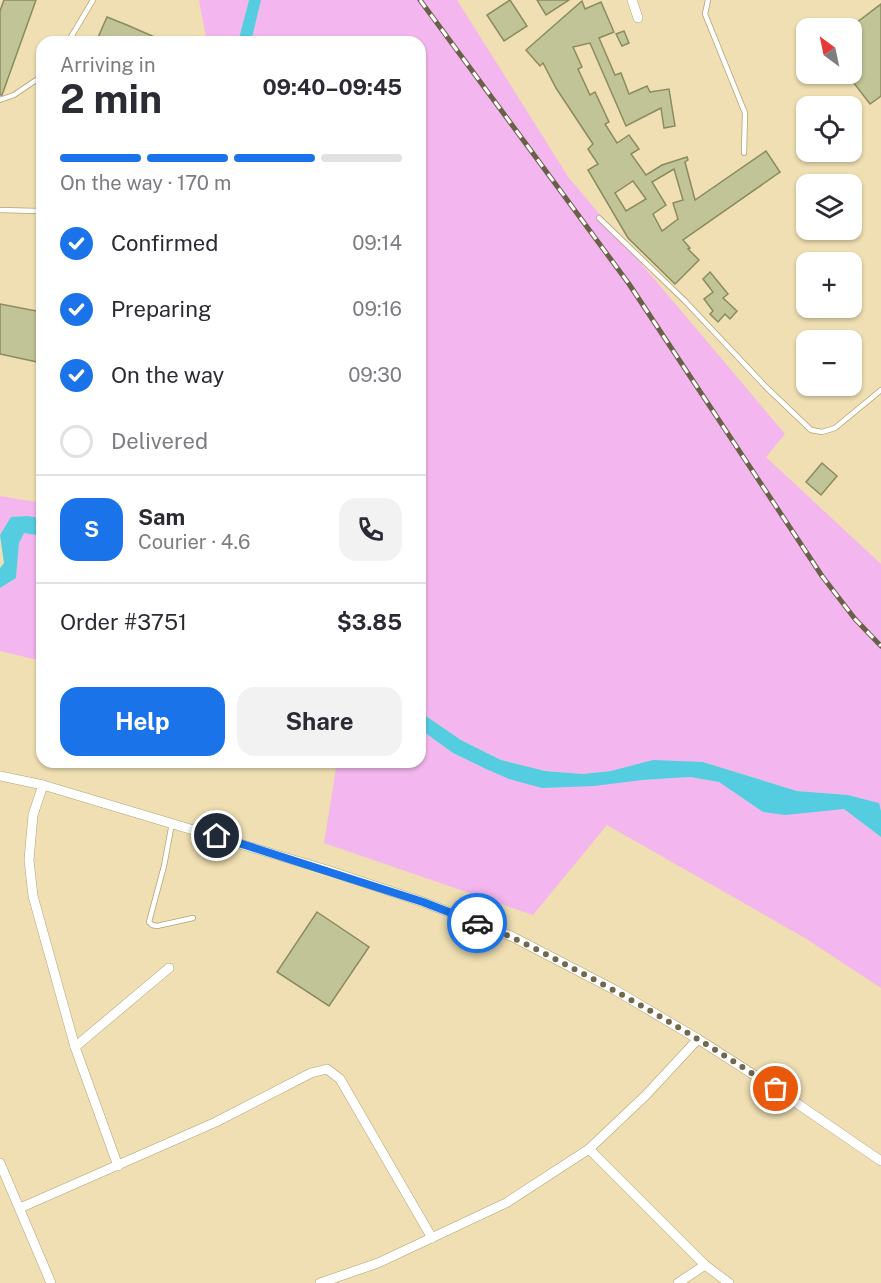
<!DOCTYPE html>
<meta charset="utf-8">
<style>
:root{--surface:#fff;--page:#f2f2f3;--text:#2b2b33;--muted:#7c7c81;--line:#e1e1e2;--accent:#1a73e8}
body{margin:0;font-family:"Public Sans",sans-serif;background:var(--page);color:var(--text);height:100vh;display:flex;flex-direction:column;font-size:22px;white-space:nowrap}
*{box-sizing:border-box;margin:0}
p{font-size:20px;color:var(--muted)}
.icon{flex:none;width:33px;height:33px;fill:none;stroke:currentColor;stroke-width:2;stroke-linecap:round;stroke-linejoin:round}
.map{position:relative;flex:1;overflow:hidden}
.sheet{position:absolute;left:36px;top:36px;width:390px;height:732px;display:flex;flex-direction:column;background:var(--surface);border-radius:18px;box-shadow:0 2px 4px #0004}
.sheet>*{flex:none}
.needle{width:39px;rotate:327deg}
.fabs{position:absolute;left:796px;top:18px;display:grid;gap:12px}
.fabs a{display:grid;place-items:center;width:66px;height:66px;border-radius:12px;background:var(--surface);box-shadow:0 2px 4px #0004;font-size:30px}
.pin{position:absolute;display:grid;place-items:center;width:51px;height:51px;color:#fff;margin:-26px;border:3px solid #fff;border-radius:50%;box-shadow:0 2px 6px #0007}
.courier{position:absolute;display:grid;place-items:center;width:60px;height:60px;margin:-30px;border:4px solid #1a73e8;border-radius:50%;background:#fff;color:#222;box-shadow:0 2px 8px #0007}
.summary em{font-style:normal;font-weight:700}
.summary div{display:flex;flex-direction:column-reverse}
.summary{display:flex;align-items:center;justify-content:space-between;height:102px;padding:0 24px}
h1{font-size:39px;font-weight:700;line-height:45px}
.bar{display:grid;grid-template-columns:repeat(4,1fr);gap:9px 6px;align-content:center;height:72px;padding:0 24px}
.bar i{height:8px;border-radius:4px;background:var(--line)}
.bar .selected{background:var(--accent)}
.bar p{grid-column:span 4}
.line{display:flex;align-items:center;gap:15px;padding:0 24px;border-top:2px solid var(--line)}
.line div{flex:1}
.round{display:grid;place-items:center;flex:none;width:63px;height:63px;border-radius:18px;background:var(--page)}
ol{padding:0 24px;list-style:none}
li{display:flex;align-items:center;gap:18px;height:66px}
li p{margin-inline-start:auto}
li .icon{padding:6px;border-radius:50%;background:var(--accent);color:#fff;stroke-width:4}
li:last-child{color:var(--muted)}
li i{width:33px;height:33px;border:3px solid var(--line);border-radius:50%}
.primary-button{display:flex;gap:12px;margin-top:auto;padding:12px 24px}
.primary-button a{flex:1;height:69px;border-radius:18px;background:var(--accent);color:#fff;font-size:24px;font-weight:700;line-height:69px;text-align:center}
.primary-button a+a{background:var(--page);color:var(--text)}
.map>svg:first-child{display:block}
.green{fill:#f4b6ee}
.water{fill:#54cde1}
.building{fill:#c1c496;stroke:#8a8c60;stroke-width:1.5;fill-rule:evenodd}
.lines{fill:none;stroke-linecap:round;stroke-linejoin:round}
.lane-casing{stroke:#b1a277;stroke-width:6}
.street-casing{stroke:#b1a277;stroke-width:10}
.lane{stroke:#fff;stroke-width:4.5}
.street{stroke:#fff;stroke-width:9}
.rail-casing{stroke:#696047;stroke-width:5}
.rail{stroke:#fff;stroke-width:3;stroke-dasharray:9;stroke-linecap:butt}
.done{stroke:#72684d;stroke-width:6;stroke-dasharray:0 10.8}
.route{stroke:#1a73e8;stroke-width:8}
</style>
<div class="map">
<svg width="881" height="1283" viewBox="0 0 881 1283">
<rect width="100%" height="100%" fill="#efdfb2"/>
<g class="green">
<polygon points="199,0 249,0 238,42 207,42"/>
<polygon points="261,0 457,0 569,178 785,434 766,457 881,564 881,811 878,803 848,795 797,791 703,762 583,774 545,771 501,760 461,740 420,712 420,42 251,42"/>
<polygon points="0,496 42,503 42,518 27,516 11,517 0,535"/>
<polygon points="24,532 42,536 42,661 0,651 0,588 16,578 19,543"/>
<polygon points="420,729 453,753 486,769 642,780 690,777 719,782 763,812 844,809 881,837 881,988 805,938 607,825 533,915 324,843 337,762 420,762"/>
</g>
<g class="water">
<polygon points="249,0 261,0 251,42 238,42"/>
<polygon points="27,516 42,518 42,536 24,533 19,543 16,578 0,588 0,568 4,563 0,535 11,517"/>
<polygon points="420,712 461,740 501,760 545,771 583,774 611,771 653,760 703,762 797,791 848,795 879,803 881,811 881,837 844,809 785,815 763,812 719,782 690,777 642,780 594,786 542,788 509,779 486,769 453,753 420,729"/>
</g>
<g class="building">
<polygon points="4,0 36,0 2,95 0,95 0,11"/>
<polygon points="510,0 527,26 504,41 487,15"/>
<polygon points="537,0 569,0 546,15"/>
<path d="M582,1L585,9L601,2L614,32L599,38L615,75L621,73L629,94L647,86L650,92L669,89L675,126L664,128L661,108L626,126L590,43L573,47L582,67L578,69L590,95L595,92L609,122L605,124L617,143L629,135L639,149L631,154L646,175L662,165L687,157L688,160L685,162L695,200L766,151L780,172L683,240L690,248L688,249L699,260L675,284L628,238L588,170L598,164L588,149L593,144L556,88L543,63L540,66L526,50ZM674,169L683,200L673,203L678,219L662,231L653,214L666,205L652,182ZM633,181L646,199L626,211L615,193Z"/>
<polygon points="881,4 881,96 870,104 847,74 852,74 852,26"/>
<polygon points="107,17 127,25 166,42 96,42"/>
<polygon points="624,31 629,43 622,46 616,34"/>
<polygon points="710,272 728,294 723,298 737,311 730,319 725,314 718,322 710,314 713,311 704,299 713,292 703,279"/>
<polygon points="0,304 42,312 42,363 0,354"/>
<polygon points="822,463 837,476 821,495 806,482"/>
<polygon points="317,912 369,947 329,1006 277,972"/>
</g>
<g class="lines">
<defs>
<g id="lane">
<polyline points="708,0 705,14 745,113 744,153"/>
<polyline points="68,42 93,0"/>
<polyline points="0,100 14,95 42,76"/>
<polyline points="0,210 39,211"/>
<polyline points="599,218 685,301 766,387 811,430 822,432 835,428 881,390"/>
<polyline points="172,823 164,866 149,922 152,925 157,926 193,918"/>
</g>
<g id="street">
<polyline points="632,0 638,18"/>
<polyline points="0,776 43,785 327,870 423,902 511,936 615,990 698,1039 776,1089 881,1161"/>
<polyline points="43,785 33,815 29,860 33,896 75,1047 118,1166"/>
<polyline points="75,1047 169,968"/>
<polyline points="589,1149 705,1265 729,1283"/>
<polyline points="0,1163 51,1283"/>
<polyline points="20,1208 216,1122 311,1073 327,1069 340,1079 432,1238"/>
<polyline points="320,1283 378,1263 506,1203 589,1149 646,1095 698,1039"/>
<polyline points="678,1283 705,1265"/>
</g>
</defs>
<use href="#lane" class="lane-casing"/>
<use href="#street" class="street-casing"/>
<use href="#lane" class="lane"/>
<use href="#street" class="street"/>
<defs>
<polyline id="rail" points="420,0 629,284 822,576 855,619 881,646"/>
</defs>
<use href="#rail" class="rail-casing"/>
<use href="#rail" class="rail"/>
</g>
<g class="lines">
<path class="done" d="M477,923C512,936 544,953 576,970C645,1006 711,1046 776,1089"/>
<polyline class="route" points="217,836 423,902 477,923"/>
</g>
</svg>
<div class="fabs">
<a><svg class="needle" viewBox="-14 -14 28 28"><path d="M0-13l5 13h-10z" fill="#e53935"/><path d="M0 13l5-13h-10z" fill="#7c7c81"/></svg></a>
<a><svg class="icon" aria-label="locate" viewBox="0 0 24 24"><circle cx="12" cy="12" r="6"/><path d="M12 2v4M12 18v4M2 12h4M18 12h4"/></svg></a>
<a><svg class="icon" aria-label="layers" viewBox="0 0 24 24"><path d="M12 4l9 5-9 5-9-5zM3 14l9 5 9-5"/></svg></a>
<a>+</a>
<a>−</a>
</div>
<div class="pin" style="left:776px;top:1089px;background:#ea580c"><svg class="icon" aria-label="bag" viewBox="0 0 24 24"><path d="M5 8h14l-1 12H6zM9 8a3 3 0 0 1 6 0"/></svg></div>
<div class="pin" style="left:217px;top:836px;background:#1f2937"><svg class="icon" aria-label="home" viewBox="0 0 24 24"><path d="M3 11l9-7 9 7M6 9v11h12V9"/></svg></div>
<div class="courier" style="left:477px;top:923px"><svg class="icon" aria-label="car" viewBox="0 0 24 24"><path d="M5 17H2v-5l4-1 3-4h7l3 4 3 1v5h-3M9 17h6M6 11h13"/><circle cx="7" cy="17" r="2"/><circle cx="17" cy="17" r="2"/></svg></div>
<section class="sheet">
<div class="summary"><div><h1>2 min</h1><p>Arriving in</p></div><em>09:40–09:45</em></div>
<div class="bar"><i class="selected"></i><i class="selected"></i><i class="selected"></i><i></i><p>On the way · 170 m</p></div>
<ol>
<li><svg class="icon" aria-label="check" viewBox="0 0 24 24"><path d="M5 12l5 5 9-10"/></svg>Confirmed<p>09:14</p></li>
<li><svg class="icon" aria-label="check" viewBox="0 0 24 24"><path d="M5 12l5 5 9-10"/></svg>Preparing<p>09:16</p></li>
<li><svg class="icon" aria-label="check" viewBox="0 0 24 24"><path d="M5 12l5 5 9-10"/></svg>On the way<p>09:30</p></li>
<li><i></i>Delivered</li>
</ol>
<div class="line" style="height:108px"><b class="round" style="background:var(--accent);color:#fff">S</b><div><b>Sam</b><p>Courier · 4.6</p></div><a class="round"><svg class="icon" aria-label="phone" viewBox="0 0 24 24"><path d="M5 4h4l2 5-3 2q2 4 5 5l2-3 5 2v4C11 20 4 13 5 4z"/></svg></a></div>
<div class="line" style="height:78px"><div>Order #3751</div><b>$3.85</b></div>
<div class="primary-button"><a>Help</a><a>Share</a></div>
</section>
</div>
